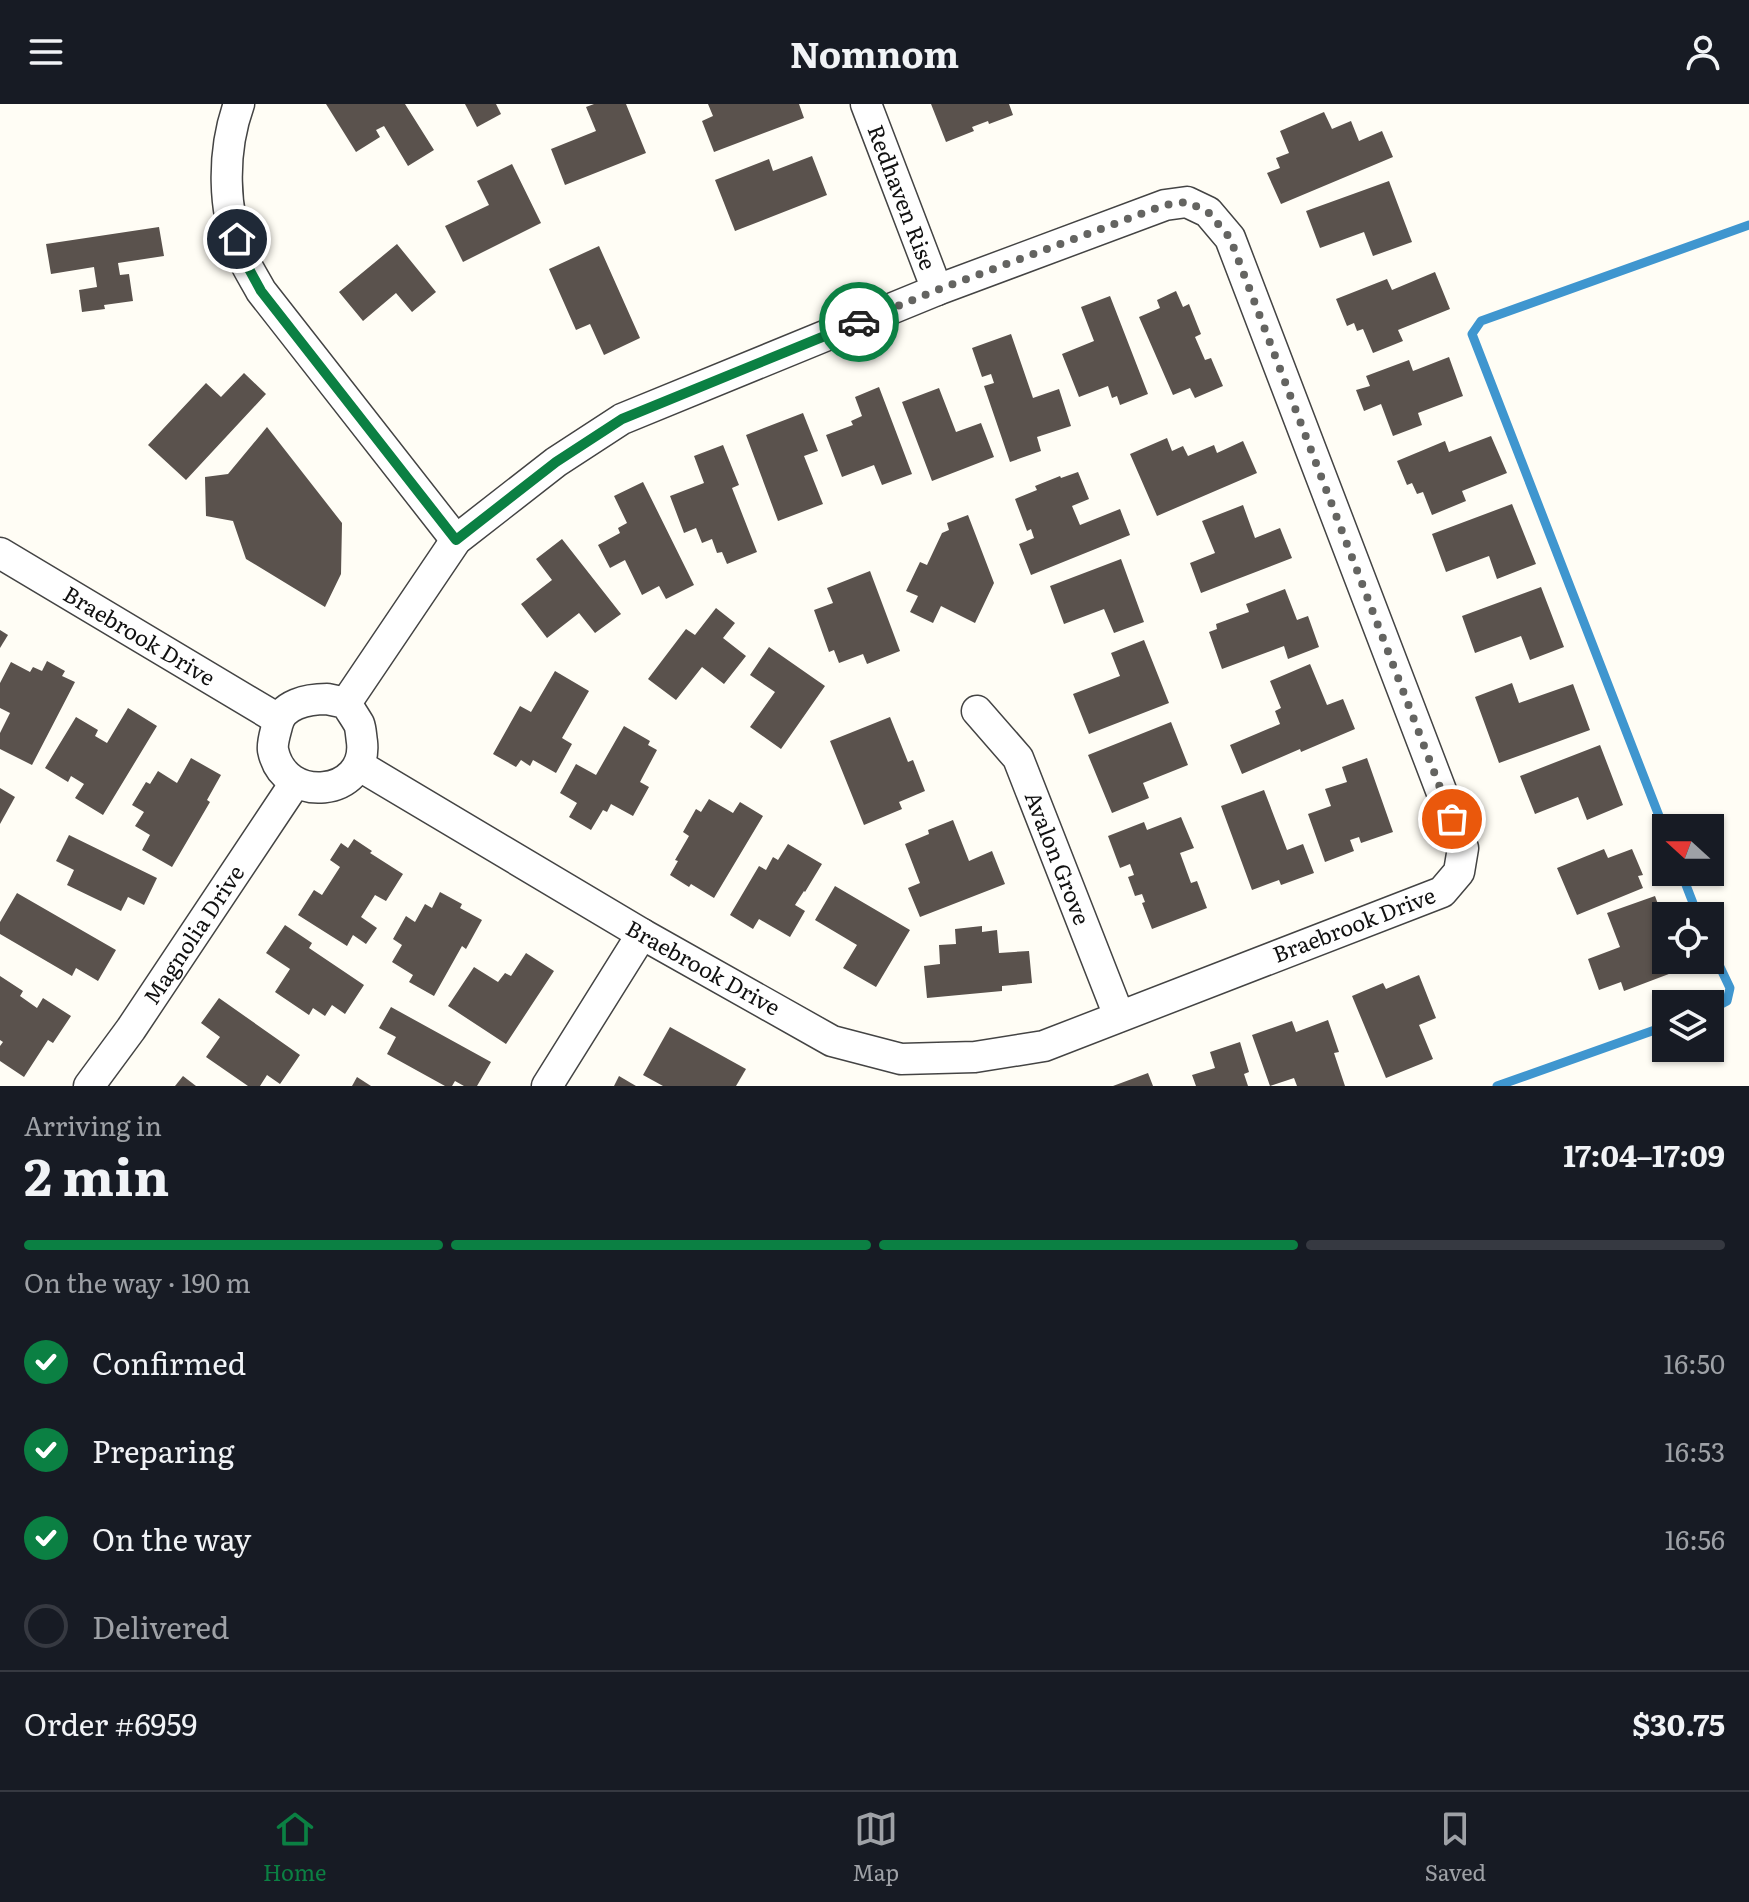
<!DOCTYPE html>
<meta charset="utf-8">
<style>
:root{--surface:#171b24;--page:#242831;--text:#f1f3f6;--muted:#9ea1a6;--line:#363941;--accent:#0b8043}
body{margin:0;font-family:Literata,serif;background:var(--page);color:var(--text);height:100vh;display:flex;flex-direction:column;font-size:30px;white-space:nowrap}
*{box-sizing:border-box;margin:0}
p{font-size:26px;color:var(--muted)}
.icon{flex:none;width:44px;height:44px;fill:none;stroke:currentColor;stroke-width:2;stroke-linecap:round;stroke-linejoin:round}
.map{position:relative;height:982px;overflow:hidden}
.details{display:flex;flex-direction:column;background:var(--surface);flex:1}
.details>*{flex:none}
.needle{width:52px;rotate:291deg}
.fabs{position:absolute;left:1652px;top:710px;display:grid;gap:16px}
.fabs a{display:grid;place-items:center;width:72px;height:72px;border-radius:0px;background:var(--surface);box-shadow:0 2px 6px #0004;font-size:40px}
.pin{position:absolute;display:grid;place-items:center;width:68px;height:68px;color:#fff;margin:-34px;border:4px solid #fff;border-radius:50%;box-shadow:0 2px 8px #0007}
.courier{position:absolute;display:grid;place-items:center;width:80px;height:80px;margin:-40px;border:6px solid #0b8043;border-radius:50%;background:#fff;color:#222;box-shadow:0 2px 10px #0007}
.overview em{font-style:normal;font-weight:700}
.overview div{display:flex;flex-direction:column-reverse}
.overview{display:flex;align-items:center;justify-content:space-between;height:136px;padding:0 24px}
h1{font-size:52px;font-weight:700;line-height:60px}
.bar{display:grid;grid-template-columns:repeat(4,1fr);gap:12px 8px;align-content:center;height:96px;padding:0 24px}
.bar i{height:10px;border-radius:6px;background:var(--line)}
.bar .current{background:var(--accent)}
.bar p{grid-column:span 4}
.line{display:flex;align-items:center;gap:20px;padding:0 24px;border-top:2px solid var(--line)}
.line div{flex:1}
ol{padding:0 24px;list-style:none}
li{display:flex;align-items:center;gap:24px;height:88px}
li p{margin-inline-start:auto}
li .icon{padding:8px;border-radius:50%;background:var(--accent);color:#fff;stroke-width:4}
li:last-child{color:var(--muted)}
li i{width:44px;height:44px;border:4px solid var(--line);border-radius:50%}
header{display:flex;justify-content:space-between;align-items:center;height:104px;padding:0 24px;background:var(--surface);font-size:36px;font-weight:700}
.menu{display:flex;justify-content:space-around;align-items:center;height:112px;border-top:2px solid var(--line);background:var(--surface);font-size:22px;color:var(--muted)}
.menu a{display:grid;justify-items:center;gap:4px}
.menu .current{color:var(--accent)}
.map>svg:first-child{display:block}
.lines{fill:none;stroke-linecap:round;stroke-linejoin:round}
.stream{stroke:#3f96cf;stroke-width:9}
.building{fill:#5a524d}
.street-casing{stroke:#444;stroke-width:33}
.street{stroke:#fff;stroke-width:30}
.done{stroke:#646461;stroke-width:8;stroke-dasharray:0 14.4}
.route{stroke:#0b8043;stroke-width:10}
.labels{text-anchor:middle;stroke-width:8;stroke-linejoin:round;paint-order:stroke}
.street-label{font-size:22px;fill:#111;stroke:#fff}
</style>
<header><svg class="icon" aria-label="menu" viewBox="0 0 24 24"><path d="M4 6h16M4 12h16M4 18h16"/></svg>Nomnom<svg class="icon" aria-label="person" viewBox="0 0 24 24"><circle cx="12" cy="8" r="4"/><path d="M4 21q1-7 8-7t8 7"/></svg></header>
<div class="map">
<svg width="1749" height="982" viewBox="0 0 1749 982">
<rect width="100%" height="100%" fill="#fffdf5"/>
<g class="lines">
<g class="stream">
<polyline points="1666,730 1472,230 1481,217 1749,121"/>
<polyline points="1681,768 1698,812"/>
<polyline points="1710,842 1730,884 1727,897 1710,906"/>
<polyline points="1497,982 1666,922"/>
</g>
</g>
<g class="building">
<polygon points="326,0 405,0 434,46 408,62 384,22 376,26 380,33 356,48"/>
<polygon points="465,0 496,0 501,10 477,23"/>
<polygon points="594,0 626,0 646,49 565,81 551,45 596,27 586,3"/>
<polygon points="708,0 799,0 804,14 714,48 702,17 713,12"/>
<polygon points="931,0 1009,0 1013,11 989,20 988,17 972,23 974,27 946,38"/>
<polygon points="1324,8 1332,25 1351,17 1359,37 1382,27 1393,53 1281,100 1267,69 1280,64 1276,54 1289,49 1280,27"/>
<polygon points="812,52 827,91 735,127 715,76 769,55 773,67"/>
<polygon points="512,60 541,119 463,158 445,122 489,101 477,77"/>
<polygon points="1389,77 1412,138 1373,152 1364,128 1320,144 1306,107"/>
<polygon points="159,123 164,152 118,159 120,171 129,170 133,197 104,201 105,205 82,208 79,186 97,183 94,163 51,170 46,140"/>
<polygon points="397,140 436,188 412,208 396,189 363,217 339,188"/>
<polygon points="599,142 640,234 604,251 590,220 576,226 549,165"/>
<polygon points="1435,168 1450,205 1398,226 1403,237 1373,249 1363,225 1357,227 1354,219 1347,222 1336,195 1387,175 1392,186"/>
<polygon points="1176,187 1183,203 1189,200 1201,230 1195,233 1205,256 1211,254 1223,282 1195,294 1190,284 1173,291 1139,213 1160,204 1157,196"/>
<polygon points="1110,192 1148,290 1120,301 1117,292 1112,294 1108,282 1079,293 1062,250 1094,237 1081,203"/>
<polygon points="1011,230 1033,294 1059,285 1071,322 1037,333 1041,347 1010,358 984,282 994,279 991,270 982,273 972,244"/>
<polygon points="1449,253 1463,292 1418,309 1422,321 1393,332 1381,300 1364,307 1356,286 1370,282 1366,272 1409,256 1413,267"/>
<polygon points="244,269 266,290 186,376 148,341 206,279 221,293"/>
<polygon points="879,283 912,370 882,381 874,361 842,373 826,331 853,321 851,317 862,312 855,293"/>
<polygon points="939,284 956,328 981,319 994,353 932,377 902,298"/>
<polygon points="803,309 818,347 804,352 823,400 778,417 746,331"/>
<polygon points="267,323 342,419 341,470 325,503 246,455 233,417 206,412 205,373 228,370"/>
<polygon points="1491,332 1507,369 1462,387 1466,397 1432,411 1423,388 1417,390 1412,379 1407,381 1397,357 1445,337 1449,348"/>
<polygon points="1167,334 1172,347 1183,342 1188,352 1214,341 1217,349 1243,337 1257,369 1157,412 1130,350"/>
<polygon points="723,341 739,381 732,384 757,448 727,460 722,448 717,449 712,435 702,439 696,424 684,429 670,392 704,379 694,352"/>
<polygon points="1078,368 1089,395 1072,402 1080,421 1120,405 1130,431 1031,471 1019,440 1034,434 1031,425 1027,427 1015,395 1037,386 1035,382 1060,372 1061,374"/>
<polygon points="643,378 694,481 666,495 659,482 642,491 625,456 610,464 598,441 620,429 618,424 627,419 614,392"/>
<polygon points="1512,400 1536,460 1497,475 1489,452 1446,468 1432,430"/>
<polygon points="1243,401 1255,434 1280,424 1292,454 1201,489 1190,459 1215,449 1202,417"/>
<polygon points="968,411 994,479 975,519 941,502 933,519 910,508 918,492 906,487 920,458 927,461 942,429 949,426 947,419"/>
<polygon points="562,435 621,510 595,529 579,509 547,534 521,500 552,476 536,455"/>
<polygon points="1121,455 1144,518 1114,529 1104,505 1064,520 1050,482"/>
<polygon points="870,467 900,547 867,560 863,550 839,559 834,546 829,548 814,506 833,499 827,484"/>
<polygon points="1541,483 1564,543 1530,556 1521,532 1475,549 1462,512"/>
<polygon points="1285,485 1297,516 1308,512 1319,543 1288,555 1284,542 1222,565 1209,528 1217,525 1216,520 1249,508 1246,500"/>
<polygon points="716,504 735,519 723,534 746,552 724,580 702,563 676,596 648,575 686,525 695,531"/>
<polygon points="0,526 8,531 0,544"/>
<polygon points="1144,536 1169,599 1089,630 1073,590 1120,572 1111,549"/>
<polygon points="769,543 825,582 781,645 750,623 775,588 750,571"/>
<polygon points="47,557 65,567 62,572 75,578 32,661 0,645 0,629 10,609 0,604 0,579 11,558 30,568 33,563 42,567"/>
<polygon points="1310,560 1327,601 1343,595 1355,625 1301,648 1300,645 1242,670 1230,641 1280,620 1275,607 1281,604 1270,577"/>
<polygon points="555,567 589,587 562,634 572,640 556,669 533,656 530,662 521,656 516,663 493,650 520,602 531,608"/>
<polygon points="1512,579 1519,599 1573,580 1590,626 1499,659 1475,593"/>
<polygon points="128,604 157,622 103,711 75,694 84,680 71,672 68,678 45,664 76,613 98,626 95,632 107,639"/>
<polygon points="890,613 908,658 913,656 925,687 899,698 902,705 864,721 830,637"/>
<polygon points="1171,618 1188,661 1143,679 1149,694 1112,709 1088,651"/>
<polygon points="624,622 650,637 648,641 657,646 640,678 649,683 633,712 611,700 607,708 603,706 591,726 569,713 577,699 560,689 576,660 596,671"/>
<polygon points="1600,641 1623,701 1587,716 1578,693 1535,710 1520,672"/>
<polygon points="191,654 221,671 207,696 210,698 172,763 142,746 150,731 135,722 144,708 132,701 146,678 150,680 158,667 177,679"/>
<polygon points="1367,654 1393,728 1361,739 1359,733 1350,736 1354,747 1325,758 1308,710 1331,702 1325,685 1347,678 1342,663"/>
<polygon points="0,684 15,693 0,720"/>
<polygon points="1264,686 1287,746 1303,740 1314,769 1281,781 1279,776 1252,786 1221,702"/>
<polygon points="709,695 733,709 740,698 763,712 714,794 691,780 689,783 670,771 678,757 675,756 689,732 683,728 696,705 701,708"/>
<polygon points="1181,713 1194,744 1180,749 1191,779 1197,777 1207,804 1152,825 1142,799 1145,798 1142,790 1135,792 1128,773 1134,771 1130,760 1120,764 1108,732 1144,718 1147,726"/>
<polygon points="953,716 969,757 992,747 1005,780 920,813 908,784 920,779 905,740 929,730 928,726"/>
<polygon points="69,731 157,774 144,801 128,793 121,807 67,781 74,766 56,757"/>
<polygon points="354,735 372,747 370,749 403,770 386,797 375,791 361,813 377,824 366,840 353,831 347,842 298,811 314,786 322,791 340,763 330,756 341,739 348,744"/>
<polygon points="788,740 822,760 805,788 804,787 795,801 805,807 790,833 759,815 753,825 730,811 759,762 766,766 773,753 778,756"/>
<polygon points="1604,745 1608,754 1632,745 1643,771 1638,772 1643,784 1577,811 1557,764"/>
<polygon points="835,782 910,826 876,883 843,864 857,841 815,816"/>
<polygon points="440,788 462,800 460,804 482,816 466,845 462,842 434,892 409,878 413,871 392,858 402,841 393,835 406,812 415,818 425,800 432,804"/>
<polygon points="17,789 116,846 98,877 76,864 72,872 0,830 0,818"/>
<polygon points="1655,792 1666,822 1666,856 1678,856 1682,865 1624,887 1621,878 1599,886 1588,855 1620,843 1607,809"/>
<polygon points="285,821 312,839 309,844 364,881 345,910 332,901 325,912 313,904 309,911 275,888 290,865 266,849"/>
<polygon points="982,822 982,828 997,826 999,849 1029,847 1032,879 1002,882 1002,887 927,894 924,862 940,860 939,841 956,840 955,825"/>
<polygon points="526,849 554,867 506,940 448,902 474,863 498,878 505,869 511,872"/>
<polygon points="1419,871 1436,914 1419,921 1433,955 1386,974 1352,892 1383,879 1386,885"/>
<polygon points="0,872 23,887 20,892 37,904 43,894 71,912 53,939 48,936 24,973 0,957 0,942 3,938 0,936"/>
<polygon points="219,894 300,951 280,980 267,971 260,982 248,982 206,953 220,933 201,919"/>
<polygon points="391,903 491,958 477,982 464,982 455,977 452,982 445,982 387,950 396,933 379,924"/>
<polygon points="1328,916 1339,948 1334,949 1345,982 1297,982 1294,974 1270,982 1252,931 1292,917 1296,928"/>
<polygon points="670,923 746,965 736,982 663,982 643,971"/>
<polygon points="1240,938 1249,968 1244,970 1248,982 1196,982 1192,971 1215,964 1210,948"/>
<polygon points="1148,969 1153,982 1113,982"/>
<polygon points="183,972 196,982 175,982"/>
<polygon points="619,972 636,982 614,982"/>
<polygon points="357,973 371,982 352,982"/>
</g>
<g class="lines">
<defs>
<g id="street">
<path d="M239,0C222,47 222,108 243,154C248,165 255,176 261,187L456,436"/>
<path id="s1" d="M866,0L937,186"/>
<path id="s2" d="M0,449L278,615"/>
<path d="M327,595L346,599C350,606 355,613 359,620C361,625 361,632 362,638C368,692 284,702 273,646C272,639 275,630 277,622C281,600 308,595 327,595Z"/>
<polyline points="346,599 456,436 556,358 622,315 937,186 1165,101 1187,98 1208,108 1230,134 1463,744 1459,768 1442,788 1044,942 975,953 901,955 832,937 642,830 360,662"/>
<path id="s3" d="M977,607L1018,654L1119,912"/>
<path id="s4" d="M89,982L131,925L295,679"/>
<polyline points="547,982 642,830"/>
</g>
</defs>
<use href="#street" class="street-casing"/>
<use href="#street" class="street"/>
</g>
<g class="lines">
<polyline class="done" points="859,218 937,186 1165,101 1187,98 1208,108 1230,134 1452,715"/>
<polyline class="route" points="237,135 242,152 261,187 456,436 556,358 622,315 859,218"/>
</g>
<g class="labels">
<g class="street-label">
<text dy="8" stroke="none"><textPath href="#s1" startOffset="100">Redhaven Rise</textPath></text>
<text dy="8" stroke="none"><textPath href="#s2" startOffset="162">Braebrook Drive</textPath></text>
<text dy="8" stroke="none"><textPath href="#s3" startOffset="170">Avalon Grove</textPath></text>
<text transform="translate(1354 821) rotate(-21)" y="8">Braebrook Drive</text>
<text dy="8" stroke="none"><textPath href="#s4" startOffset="184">Magnolia Drive</textPath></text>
<text transform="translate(703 864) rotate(29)" y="8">Braebrook Drive</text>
</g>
</g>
</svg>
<div class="fabs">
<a><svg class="needle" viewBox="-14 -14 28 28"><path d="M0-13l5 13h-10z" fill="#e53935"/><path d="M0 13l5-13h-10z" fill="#9ea1a6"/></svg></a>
<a><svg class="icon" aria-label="locate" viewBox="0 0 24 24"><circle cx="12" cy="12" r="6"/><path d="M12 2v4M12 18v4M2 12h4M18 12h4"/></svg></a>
<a><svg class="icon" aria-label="layers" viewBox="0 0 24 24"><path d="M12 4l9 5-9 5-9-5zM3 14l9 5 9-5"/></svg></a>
</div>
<div class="pin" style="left:1452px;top:715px;background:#ea580c"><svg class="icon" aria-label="bag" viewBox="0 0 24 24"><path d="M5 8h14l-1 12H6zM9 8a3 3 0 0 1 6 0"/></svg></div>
<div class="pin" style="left:237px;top:135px;background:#1f2937"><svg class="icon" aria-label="home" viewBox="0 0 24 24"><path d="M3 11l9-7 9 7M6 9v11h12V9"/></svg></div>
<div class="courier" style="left:859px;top:218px"><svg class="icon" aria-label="car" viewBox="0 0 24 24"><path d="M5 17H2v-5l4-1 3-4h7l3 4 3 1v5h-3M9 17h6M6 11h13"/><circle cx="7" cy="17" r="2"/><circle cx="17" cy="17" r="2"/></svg></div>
</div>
<section class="details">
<div class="overview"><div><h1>2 min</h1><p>Arriving in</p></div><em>17:04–17:09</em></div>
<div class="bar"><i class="current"></i><i class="current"></i><i class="current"></i><i></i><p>On the way · 190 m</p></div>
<ol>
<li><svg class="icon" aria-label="check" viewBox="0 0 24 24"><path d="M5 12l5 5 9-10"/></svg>Confirmed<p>16:50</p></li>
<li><svg class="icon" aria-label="check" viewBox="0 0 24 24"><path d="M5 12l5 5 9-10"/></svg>Preparing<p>16:53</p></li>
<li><svg class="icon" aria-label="check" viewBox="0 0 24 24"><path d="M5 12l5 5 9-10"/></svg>On the way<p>16:56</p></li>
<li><i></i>Delivered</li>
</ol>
<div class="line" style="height:104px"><div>Order #6959</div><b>$30.75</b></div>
</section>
<nav class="menu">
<a class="current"><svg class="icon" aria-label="home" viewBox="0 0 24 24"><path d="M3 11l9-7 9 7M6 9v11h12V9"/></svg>Home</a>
<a><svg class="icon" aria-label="map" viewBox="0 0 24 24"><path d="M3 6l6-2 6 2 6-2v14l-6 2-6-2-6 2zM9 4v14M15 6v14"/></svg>Map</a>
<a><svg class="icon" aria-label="saved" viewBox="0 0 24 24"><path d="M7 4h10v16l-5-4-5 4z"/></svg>Saved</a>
</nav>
